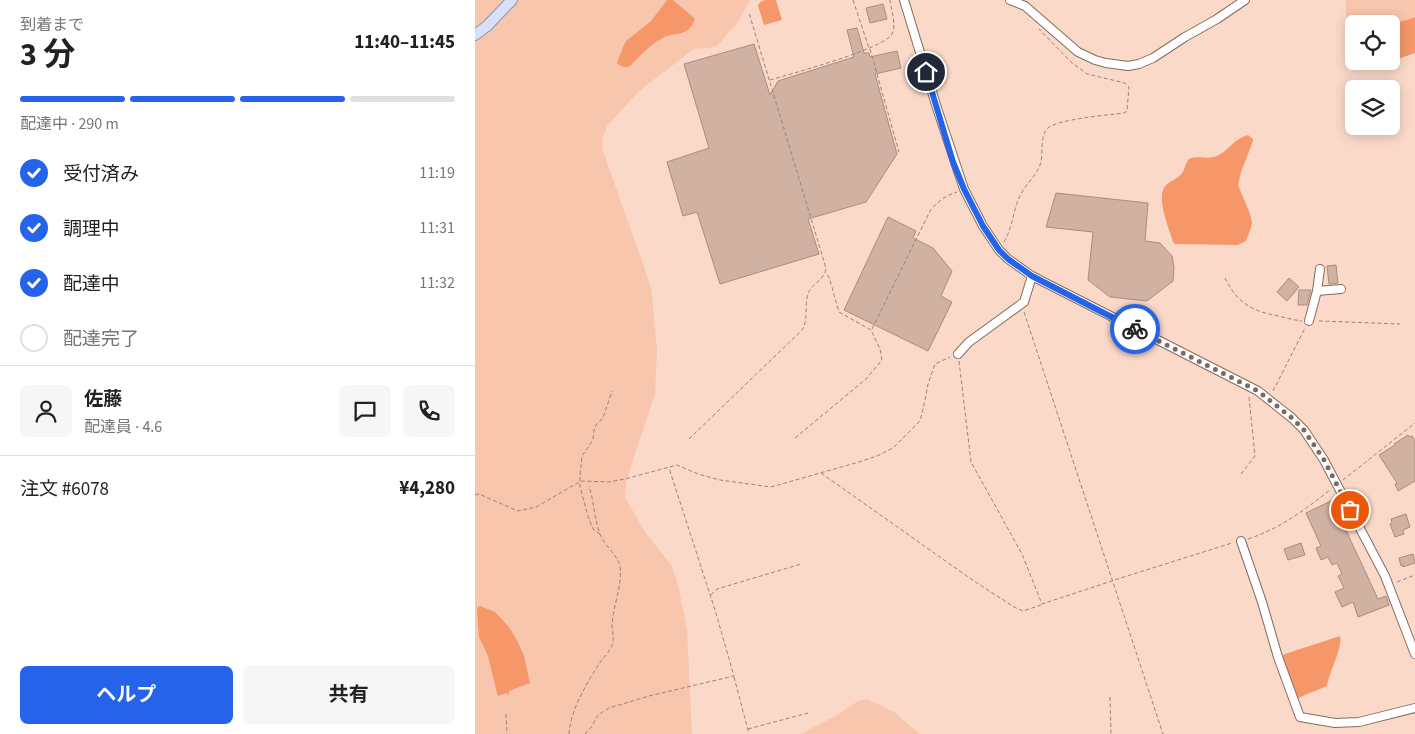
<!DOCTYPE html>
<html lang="ja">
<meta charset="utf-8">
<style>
:root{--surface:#fff;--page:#f6f6f6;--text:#222;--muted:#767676;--line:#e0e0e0;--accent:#2563eb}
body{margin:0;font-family:"Source Sans 3","Noto Sans JP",sans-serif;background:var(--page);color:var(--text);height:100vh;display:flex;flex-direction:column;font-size:19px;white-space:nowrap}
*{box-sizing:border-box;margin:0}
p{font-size:16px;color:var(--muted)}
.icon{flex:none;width:28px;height:28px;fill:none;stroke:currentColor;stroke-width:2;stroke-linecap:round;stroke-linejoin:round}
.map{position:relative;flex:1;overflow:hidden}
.details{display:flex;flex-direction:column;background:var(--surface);width:475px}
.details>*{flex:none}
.buttons{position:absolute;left:870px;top:15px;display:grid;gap:10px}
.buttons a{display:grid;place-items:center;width:55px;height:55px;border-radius:8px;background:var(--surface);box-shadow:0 2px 12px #0003;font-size:25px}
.pin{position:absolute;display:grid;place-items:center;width:42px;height:42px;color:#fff;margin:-21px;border:2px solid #fff;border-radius:50%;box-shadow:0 1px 5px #0007}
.courier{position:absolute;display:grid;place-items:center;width:50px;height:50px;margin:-25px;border:4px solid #2563eb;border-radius:50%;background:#fff;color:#222;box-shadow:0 1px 6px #0007}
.headline em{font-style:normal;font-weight:700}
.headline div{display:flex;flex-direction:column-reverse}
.headline{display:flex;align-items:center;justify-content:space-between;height:85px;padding:0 20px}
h1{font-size:32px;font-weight:700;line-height:38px}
.bar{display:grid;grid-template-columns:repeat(4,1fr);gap:8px 5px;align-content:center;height:60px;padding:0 20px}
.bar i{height:6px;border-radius:4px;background:var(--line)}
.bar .active{background:var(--accent)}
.bar p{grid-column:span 4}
.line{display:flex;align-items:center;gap:12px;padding:0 20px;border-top:1px solid var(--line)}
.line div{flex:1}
.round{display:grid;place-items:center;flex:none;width:52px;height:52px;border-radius:8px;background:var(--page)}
ol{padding:0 20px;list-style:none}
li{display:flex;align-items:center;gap:15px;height:55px}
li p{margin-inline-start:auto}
li .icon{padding:5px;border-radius:50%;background:var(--accent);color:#fff;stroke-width:4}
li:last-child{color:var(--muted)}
li i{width:28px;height:28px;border:2px solid var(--line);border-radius:50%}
.cta{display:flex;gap:10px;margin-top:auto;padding:10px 20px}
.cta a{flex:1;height:58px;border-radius:8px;background:var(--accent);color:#fff;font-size:20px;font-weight:700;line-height:58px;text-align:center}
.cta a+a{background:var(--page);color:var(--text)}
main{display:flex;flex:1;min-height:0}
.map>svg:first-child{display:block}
.green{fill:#f8c5ad}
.water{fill:#f59769}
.building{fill:#d0b1a2;stroke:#aa8c7e}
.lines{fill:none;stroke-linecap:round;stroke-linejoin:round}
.minor-casing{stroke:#876b5d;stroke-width:10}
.major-casing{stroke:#9194ad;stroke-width:12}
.path{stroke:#998378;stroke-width:1;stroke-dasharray:4 2.5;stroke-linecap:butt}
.minor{stroke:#fff;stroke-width:8}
.major{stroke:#d9dff8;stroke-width:10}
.done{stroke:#7e6a61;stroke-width:5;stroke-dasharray:0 9}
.route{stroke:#2563eb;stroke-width:6}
</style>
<main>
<section class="details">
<div class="headline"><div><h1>3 分</h1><p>到着まで</p></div><em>11:40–11:45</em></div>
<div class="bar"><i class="active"></i><i class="active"></i><i class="active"></i><i></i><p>配達中 · 290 m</p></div>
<ol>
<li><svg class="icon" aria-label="check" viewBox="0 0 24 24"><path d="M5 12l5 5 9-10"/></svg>受付済み<p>11:19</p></li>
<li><svg class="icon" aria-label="check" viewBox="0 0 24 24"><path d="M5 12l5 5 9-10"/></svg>調理中<p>11:31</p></li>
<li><svg class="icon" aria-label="check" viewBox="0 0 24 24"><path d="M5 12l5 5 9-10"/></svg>配達中<p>11:32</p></li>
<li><i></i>配達完了</li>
</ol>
<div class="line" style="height:90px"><a class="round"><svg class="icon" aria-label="person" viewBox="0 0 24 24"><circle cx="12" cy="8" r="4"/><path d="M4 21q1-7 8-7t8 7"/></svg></a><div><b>佐藤</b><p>配達員 · 4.6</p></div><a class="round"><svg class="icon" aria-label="chat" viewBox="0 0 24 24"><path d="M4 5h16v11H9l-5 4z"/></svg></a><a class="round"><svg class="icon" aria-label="phone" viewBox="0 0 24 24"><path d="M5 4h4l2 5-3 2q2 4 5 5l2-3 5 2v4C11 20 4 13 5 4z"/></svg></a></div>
<div class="line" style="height:65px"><div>注文 #6078</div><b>¥4,280</b></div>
<div class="cta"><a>ヘルプ</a><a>共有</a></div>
</section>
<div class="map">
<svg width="940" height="734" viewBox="0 0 940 734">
<rect width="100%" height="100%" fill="#fad9c9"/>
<g class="green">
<polygon points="0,0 192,0 176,21 151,41 155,66 175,47 188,38 200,35 219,19 198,0 275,0 263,22 241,47 219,49 164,91 132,126 127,140 128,151 176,287 182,350 180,394 160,453 151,483 150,497 170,532 197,566 204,589 212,631 217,734 0,734"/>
<path d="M871,0H940V17C933,21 925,21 919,26L922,38L923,59L910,69L904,61H916V24H879V31C871,22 870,11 871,0Z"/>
<polygon points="392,699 419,712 445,734 326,734 364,714 383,701"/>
</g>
<g class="water">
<path d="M192,0H198L218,17L220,19C212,38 203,31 188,38C176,44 165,56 155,66C150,68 146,67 142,63L148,47L151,41L176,21Z"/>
<polygon points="290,0 301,0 307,20 289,25 283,6 285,2"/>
<path d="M940,17V53L923,59L922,38L919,26C924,20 933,21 940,17Z"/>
<path d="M773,135L778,139V141L766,172L763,185L775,214L777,222L776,228L771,241L763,245L700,244L698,242C694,228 680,196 691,185C695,181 704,178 707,173C710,169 710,164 714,159C723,155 733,160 742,156C755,150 758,139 773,135Z"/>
<polygon points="5,606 20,612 33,626 42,640 49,656 55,683 34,691 34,694 32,695 31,693 23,696 22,693 13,656 4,637 2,611 3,607"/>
<path d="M865,636C868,647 854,673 852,686L823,698L817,685L807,655Z"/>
</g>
<g class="building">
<polygon points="408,4 412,19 395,23 391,8"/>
<polygon points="382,28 389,53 394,53 395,57 422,51 426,68 400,74 422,154 391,202 333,219 344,254 245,284 222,212 208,216 192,162 234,148 209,64 279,44 295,95 303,81 379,57 372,30"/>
<polygon points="581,193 673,203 670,241 685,243 697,256 699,268 698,281 672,301 635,297 613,280 618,232 571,227"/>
<polygon points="413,217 441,231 438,238 458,248 477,271 466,296 477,302 453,351 369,310"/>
<polygon points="861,265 863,283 854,284 852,266"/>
<polygon points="814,278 824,287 812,301 802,292"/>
<polygon points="824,290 836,290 832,305 823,305"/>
<polygon points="933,435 935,437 937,436 940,441 940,481 923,491 920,484 922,483 904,455 920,445 919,444"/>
<polygon points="860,499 868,516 867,517 870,523 868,524 903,599 911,596 914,605 883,617 878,602 867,607 860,592 869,588 863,576 867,574 862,563 857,565 853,557 846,560 841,548 846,546 831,513"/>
<polygon points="931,514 935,527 928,530 929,534 920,537 915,524 917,523 916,519"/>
<polygon points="826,543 830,555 813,560 809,549"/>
<polygon points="938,554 940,563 928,567 928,565 926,566 924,558"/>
</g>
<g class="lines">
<defs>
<g id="minor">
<polyline points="429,0 462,108 489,189 508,226 524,250 533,259 557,276 783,391 817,418 829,430 849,460 910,576 940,654"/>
<polyline points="535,0 550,6 603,52 620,60 631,63 653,66 664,64 678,58 710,37 742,19 770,0"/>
<polyline points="842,291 866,289"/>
<polyline points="834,321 842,291 845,269"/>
<polyline points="483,354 494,342 549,302 557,276"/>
<polyline points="766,541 787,602 803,657 825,717 860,723 884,722 940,708"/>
</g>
<polyline id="major" points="0,35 12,26 37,0"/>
</defs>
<use href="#minor" class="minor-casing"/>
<use href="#major" class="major-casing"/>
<g class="path">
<polyline points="378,0 394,48"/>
<polyline points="395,49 424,152"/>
<path d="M295,80C315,74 409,49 417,34C422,25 416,10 415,0"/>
<path d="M529,242C537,229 538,212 544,198C549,185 563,175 566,162C568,152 565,135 573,128C583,119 634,115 649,113L652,111L654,87L650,83L612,74L596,62L564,29"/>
<path d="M750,278C762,303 777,311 803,316C811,318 819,320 827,321"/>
<polyline points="549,312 688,734"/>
<polyline points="844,321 925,324"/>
<path d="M397,329L455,211C463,201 470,196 482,192"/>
<polyline points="484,361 496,462 547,554 567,604 652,576 757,543"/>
<polyline points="798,391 830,328"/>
<polyline points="320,438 391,379 407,360 405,349 396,330 364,312 354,277 351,274"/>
<path d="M214,439L327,330C334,319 329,305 333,294C337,282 349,282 351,268L274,13"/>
<polyline points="346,473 496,579 539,607 548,611 566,605"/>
<polyline points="766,474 780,456 774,397"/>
<polyline points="868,480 940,423"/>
<polyline points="0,495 4,494 43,511 61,507 106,481 134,482 150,479 202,465 223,474 245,480 296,487 384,462 402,456 418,448 445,421 449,405 453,384 460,364 475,357"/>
<polyline points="125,534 118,529 113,516 105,487 105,476 107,456 118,440 119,430 121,425 128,418 137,391"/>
<path d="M773,539C806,528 828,511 855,490"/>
<polyline points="922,582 940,575"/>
<polyline points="236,595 242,589 326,564"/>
<polyline points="259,677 274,734"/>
<polyline points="635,697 636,734"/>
<polyline points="31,714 32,734"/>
<polyline points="273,729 333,713"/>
<path d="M94,734C96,708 112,683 126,661C129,657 133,654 135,649C140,642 138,635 137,627C137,608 148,585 145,566C143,556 129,545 125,534C119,518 119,501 114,486"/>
<polyline points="110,734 117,726 123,715 134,708 174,696 259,676 240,610 194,468"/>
</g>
<use href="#minor" class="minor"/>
<use href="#major" class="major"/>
</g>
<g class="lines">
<polyline class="done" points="660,329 783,391 817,418 829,430 849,460 875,510"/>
<polyline class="route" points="451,72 478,162 489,189 508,226 524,250 533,259 557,276 660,329"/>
</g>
</svg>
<div class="buttons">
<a><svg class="icon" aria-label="locate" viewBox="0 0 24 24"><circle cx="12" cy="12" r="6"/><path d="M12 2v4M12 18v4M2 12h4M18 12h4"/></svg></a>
<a><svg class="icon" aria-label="layers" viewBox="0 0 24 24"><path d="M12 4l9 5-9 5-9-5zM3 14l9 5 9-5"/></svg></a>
</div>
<div class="pin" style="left:875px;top:510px;background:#ea580c"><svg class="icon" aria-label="bag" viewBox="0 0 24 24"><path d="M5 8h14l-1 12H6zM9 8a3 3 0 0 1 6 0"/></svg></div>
<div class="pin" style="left:451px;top:72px;background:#1f2937"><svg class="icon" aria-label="home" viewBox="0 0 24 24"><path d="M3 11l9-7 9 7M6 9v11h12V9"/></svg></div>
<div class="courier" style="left:660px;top:329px"><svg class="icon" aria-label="bike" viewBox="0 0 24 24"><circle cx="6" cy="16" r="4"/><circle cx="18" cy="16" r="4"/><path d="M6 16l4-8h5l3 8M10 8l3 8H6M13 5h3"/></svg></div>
</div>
</main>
